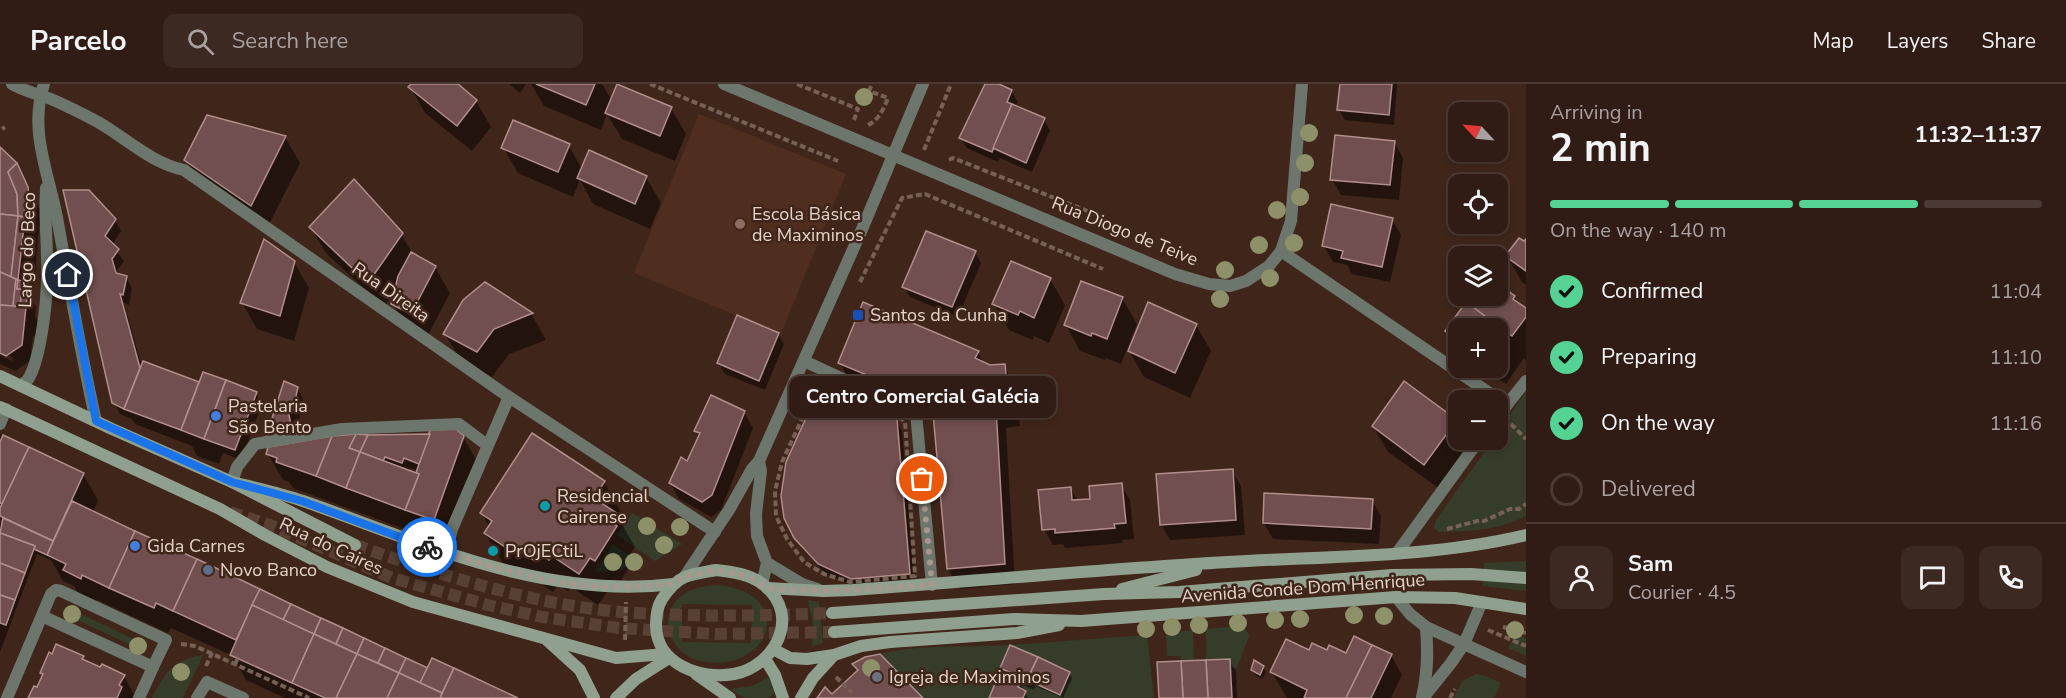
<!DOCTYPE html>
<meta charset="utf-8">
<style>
:root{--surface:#301c14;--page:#3c2922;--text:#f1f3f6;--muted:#a8a1a0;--line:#4b3a34;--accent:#54d395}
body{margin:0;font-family:"Nunito Sans",sans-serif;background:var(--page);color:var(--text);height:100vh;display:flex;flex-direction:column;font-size:22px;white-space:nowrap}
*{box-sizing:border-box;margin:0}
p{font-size:20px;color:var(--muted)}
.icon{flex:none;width:33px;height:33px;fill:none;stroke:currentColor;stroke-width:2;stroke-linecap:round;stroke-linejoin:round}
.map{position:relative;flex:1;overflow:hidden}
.sheet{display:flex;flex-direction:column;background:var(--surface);width:540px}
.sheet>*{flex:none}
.needle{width:39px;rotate:296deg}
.buttons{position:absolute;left:1448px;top:18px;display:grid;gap:12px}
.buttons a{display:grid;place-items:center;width:60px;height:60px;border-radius:12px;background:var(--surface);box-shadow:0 3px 9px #0003,0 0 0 2px var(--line);font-size:30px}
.pin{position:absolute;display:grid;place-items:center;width:51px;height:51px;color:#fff;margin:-26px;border:3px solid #fff;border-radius:50%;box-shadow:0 2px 6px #0007}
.courier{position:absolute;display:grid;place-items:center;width:60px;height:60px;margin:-30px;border:4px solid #1a73e8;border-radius:50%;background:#fff;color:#222;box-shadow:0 2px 8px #0007}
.bubble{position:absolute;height:42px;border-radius:12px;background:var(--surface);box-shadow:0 3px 9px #0003,0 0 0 2px var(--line);font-size:20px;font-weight:700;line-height:42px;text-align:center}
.overview em{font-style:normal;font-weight:700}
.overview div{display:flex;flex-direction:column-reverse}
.overview{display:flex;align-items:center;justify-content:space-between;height:102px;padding:0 24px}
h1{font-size:39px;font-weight:700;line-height:45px}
.bar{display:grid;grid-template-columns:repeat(4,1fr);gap:9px 6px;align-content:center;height:72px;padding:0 24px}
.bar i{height:8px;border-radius:4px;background:var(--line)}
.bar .on{background:var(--accent)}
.bar p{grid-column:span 4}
.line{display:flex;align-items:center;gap:15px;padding:0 24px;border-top:2px solid var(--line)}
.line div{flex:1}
.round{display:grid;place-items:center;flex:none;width:63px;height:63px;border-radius:12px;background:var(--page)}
ol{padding:0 24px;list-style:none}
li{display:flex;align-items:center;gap:18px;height:66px}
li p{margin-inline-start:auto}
li .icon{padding:6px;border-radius:50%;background:var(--accent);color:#111;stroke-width:4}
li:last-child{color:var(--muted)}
li i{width:33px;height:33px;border:3px solid var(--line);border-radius:50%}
header{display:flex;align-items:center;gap:36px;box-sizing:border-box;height:84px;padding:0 30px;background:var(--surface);border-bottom:2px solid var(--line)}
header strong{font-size:28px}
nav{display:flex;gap:33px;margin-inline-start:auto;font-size:21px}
.search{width:420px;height:54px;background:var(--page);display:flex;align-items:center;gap:15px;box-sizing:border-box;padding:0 21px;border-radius:12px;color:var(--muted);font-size:22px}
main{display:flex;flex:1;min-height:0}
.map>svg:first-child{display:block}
.built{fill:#4f2d1f}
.green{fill:#353d2a;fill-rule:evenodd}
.shadow{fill:#0007;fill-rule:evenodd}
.building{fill:#704f4e;stroke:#b18d8b;stroke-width:1.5}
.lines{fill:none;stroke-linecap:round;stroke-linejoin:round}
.secondary-tunnel{stroke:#594035;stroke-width:12;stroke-dasharray:12 6;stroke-linecap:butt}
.path{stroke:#776055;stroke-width:4;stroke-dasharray:6 3;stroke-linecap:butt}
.lane{stroke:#6c766c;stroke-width:12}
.street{stroke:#6c766c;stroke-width:12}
.secondary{stroke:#90a08f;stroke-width:12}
.tree{fill:#8e9069}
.done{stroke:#ab968d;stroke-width:6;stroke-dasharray:0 10.8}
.route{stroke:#1a73e8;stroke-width:8}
.education-dot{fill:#8d6e63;stroke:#40261a;stroke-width:2}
.transit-dot{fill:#1a4fb4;stroke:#40261a;stroke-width:2}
.shop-dot{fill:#3f7fe0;stroke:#40261a;stroke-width:2}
.culture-dot{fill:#0f9aa8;stroke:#40261a;stroke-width:2}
.service-dot{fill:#5c6f8a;stroke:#40261a;stroke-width:2}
.worship-dot{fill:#6b7280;stroke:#40261a;stroke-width:2}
.labels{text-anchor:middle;stroke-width:5;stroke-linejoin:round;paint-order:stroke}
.poi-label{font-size:18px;fill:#e4d2cb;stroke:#40261a;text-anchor:start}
.street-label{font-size:18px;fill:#e4d2cb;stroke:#40261a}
</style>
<header>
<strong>Parcelo</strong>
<div class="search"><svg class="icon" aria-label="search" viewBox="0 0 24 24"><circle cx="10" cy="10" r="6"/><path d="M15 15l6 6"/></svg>Search here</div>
<nav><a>Map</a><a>Layers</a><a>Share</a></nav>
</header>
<main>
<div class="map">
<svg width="1526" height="614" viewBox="0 0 1526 614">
<rect width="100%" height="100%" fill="#40261a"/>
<polygon class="built" points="699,30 846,90 781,250 634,189"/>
<g class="green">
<path d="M1526,308V432C1496,447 1471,447 1438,448L1434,443L1436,436L1493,356H1497V349Z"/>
<polygon points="632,429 682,460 655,477 617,451"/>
<polygon points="613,460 640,479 616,487 595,488"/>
<polygon points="1526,477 1526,507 1483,502 1484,479"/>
<path d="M717,501C802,509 768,595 697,576C671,568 657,534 679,514C690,504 704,502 717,501ZM682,520L752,521L751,559L682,558Z"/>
<polygon points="808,516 819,518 823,559 812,562 813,539"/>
<polygon points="70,525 144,560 141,566 67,531"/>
<polygon points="1241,542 1247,547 1249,552 1237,584 1231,584 1230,575 1206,576 1206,545"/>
<polygon points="1193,546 1194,577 1181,577 1181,572 1167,572 1166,549"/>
<polygon points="1515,550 1526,554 1526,572 1508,564"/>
<path d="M1147,551L1154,614H923L910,601L899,612L876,604L852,580C895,558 961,564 1010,561C1056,558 1102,554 1147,551Z"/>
<path d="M203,571L183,614H152C165,588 173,576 203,571Z"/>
<polygon points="1476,590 1486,592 1501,599 1494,614 1454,614 1462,597"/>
<polygon points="772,591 774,609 769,614 745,614 730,605 752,602"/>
</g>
<g class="shadow">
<polygon points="413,0 455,0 476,17 491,43 472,67 425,29 410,3"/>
<polygon points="509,0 526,0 520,9"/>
<polygon points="531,0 602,0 612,17 671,24 686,50 675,77 622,55 607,30 601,46 544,22"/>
<polygon points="986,0 995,0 1011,7 1018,18 1015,23 1044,36 1050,46 1032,88 999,74 998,78 967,64 960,54"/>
<polygon points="1341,0 1397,0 1394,41 1345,36 1339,26"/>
<polygon points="285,53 300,79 266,146 201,101 186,76"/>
<polygon points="1394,58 1403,74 1399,116 1341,111 1332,95"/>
<polygon points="569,62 582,85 646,93 661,119 650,145 593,120 580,96 573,113 518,89 503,63"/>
<polygon points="0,65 16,80 31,107 42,130 44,141 39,142 33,217 36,223 35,232 38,237 36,252 33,252 30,277 15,287 0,280 0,271 12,277 13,274 0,267"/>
<polygon points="65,107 115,136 121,147 112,161 124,177 117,186 118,191 126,193 132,204 129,221 124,219 142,283 144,278 200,300 256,309 262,320 241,376 223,369 219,380 197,372 192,362 135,340 132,335 120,330 114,318"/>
<polygon points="1392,135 1401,151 1390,198 1352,190 1347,181 1333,178 1324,162"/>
<polygon points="311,144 401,150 414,172 435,183 450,209 426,255 408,245 393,219 396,206 384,223 326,169"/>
<polygon points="1526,157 1526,201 1522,198 1507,172"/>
<polygon points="975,168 981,179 958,233 910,213 904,203"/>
<polygon points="294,178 309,204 294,257 257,245 242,219"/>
<polygon points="1050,195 1065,221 1049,259 1034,252 1033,256 1009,246 994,220"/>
<polygon points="485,200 532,231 546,256 509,270 492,293 460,275 445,250"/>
<polygon points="1497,201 1514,213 1518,220 1526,226 1526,276 1524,274 1506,300 1491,290 1489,292 1477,284 1497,284 1497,244 1458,244 1458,266 1447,247 1473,212 1497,212"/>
<polygon points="1122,214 1137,240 1121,280 1106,274 1105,276 1080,267 1066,241"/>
<polygon points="1196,241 1211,267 1190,314 1144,293 1128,265"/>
<polygon points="778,250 784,260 765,306 725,290 718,279"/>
<polygon points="978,268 984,280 990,282 1004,282 1015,301 1020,342 1006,344 1015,500 960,505 948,485 935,334 851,299 840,279"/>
<path d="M297,304L303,315L299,336H293L297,359L463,353L478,379L448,461L293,404L289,398L283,396L268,370V353ZM410,384L418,387L417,391L408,388Z"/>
<polygon points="744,328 753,344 721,426 711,433 679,415 670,399 688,379 700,353 696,347"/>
<polygon points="895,336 902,347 915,500 858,505 826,490 802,465 795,453"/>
<polygon points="1456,337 1458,340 1458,356 1467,356 1471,362 1440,405 1388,368 1373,342"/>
<polygon points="0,351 83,390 98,416 93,429 428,586 433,576 515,614 285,614 246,596 233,572 171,544 168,549 97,516 96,520 80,512 74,502 63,497 51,476 37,470 0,568 0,440 5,441 0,433"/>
<polygon points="1232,387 1241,402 1245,451 1170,456 1161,440"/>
<polygon points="604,398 622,430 619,435 635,463 631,469 635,475 613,508 609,505 598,521 571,503 568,507 558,501 553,508 526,490 504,481 485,449 489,443 482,429"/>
<polygon points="1121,401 1130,416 1134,455 1122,456 1123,459 1065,464 1063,460 1053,461 1044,445 1070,404 1078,417 1092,416"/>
<polygon points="1372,416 1381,432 1379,460 1273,455 1264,439"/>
<polygon points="1310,568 1327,568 1347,571 1391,571 1402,591 1391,614 1287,614 1272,588"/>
<polygon points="82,573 85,578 124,592 136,614 30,614 38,605 43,593 41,589"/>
<polygon points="1229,577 1236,587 1237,614 1160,614"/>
<polygon points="1263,583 1266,588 1262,595 1255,591 1252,586"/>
<polygon points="1002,584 1069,589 1072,594 1063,614 1035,602 1034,606 1023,601 1021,606 1025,608 1028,614 991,614 1006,592"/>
</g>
<g class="building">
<polygon points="411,0 458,0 477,16 457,42 408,3"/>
<polygon points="536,0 595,0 586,21"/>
<polygon points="617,0 672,23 660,52 605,29"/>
<polygon points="985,0 999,0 1012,6 1007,18 1012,20 992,68 959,54"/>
<polygon points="1340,0 1392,0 1389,31 1337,26"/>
<polygon points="1012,20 1045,34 1026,79 993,64"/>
<polygon points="207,31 286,52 251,122 184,76"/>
<polygon points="513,36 570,60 558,88 501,64"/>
<polygon points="1335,51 1395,57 1390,101 1330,96"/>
<polygon points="0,63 17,79 8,88 17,110 18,132 0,130"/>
<polygon points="589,66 647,92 635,120 577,94"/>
<polygon points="17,79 28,103 30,116 25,116 25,133 18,132 17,110 8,88"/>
<polygon points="354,95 403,149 368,199 309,143"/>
<polygon points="63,106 89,106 116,135 105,152 119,165 112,175 116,189 127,192 123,211 120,210 140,284 124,325 112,319"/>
<polygon points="1331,120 1393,134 1382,183 1341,174 1343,167 1322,162"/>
<polygon points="0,130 18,132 11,193 0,188"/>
<polygon points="18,132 25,133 18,196 11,193"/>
<polygon points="926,147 976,167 952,223 902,203"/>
<polygon points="1519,154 1524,157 1526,155 1526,187 1505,172"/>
<polygon points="264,155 295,177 280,232 240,219"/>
<polygon points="411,168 436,182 411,230 391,220 398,192"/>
<polygon points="1011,177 1051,194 1034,234 1020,227 1018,231 992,220"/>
<polygon points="0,188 16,195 13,222 0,221"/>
<polygon points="16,195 18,196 17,205 22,205 20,223 13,222"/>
<polygon points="18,196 24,197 23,205 28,206 26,223 20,223 22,205 17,205"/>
<polygon points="1081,197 1123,213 1107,255 1092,249 1091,252 1064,241"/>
<polygon points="485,198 533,229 494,245 477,268 443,250 463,216"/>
<polygon points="1497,199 1515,212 1513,215 1526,224 1526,233 1512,252 1466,218 1471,212 1497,212"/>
<polygon points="863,218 979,267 975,274 990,281 1005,280 1009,322 996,324 1005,480 947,485 932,318 838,279"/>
<polygon points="1148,218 1197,240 1175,289 1128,267"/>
<polygon points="1466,218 1509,250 1497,266 1497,244 1458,244 1458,256 1445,247"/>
<polygon points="0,221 26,223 22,261 6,272 0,269"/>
<polygon points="737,231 779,249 759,297 717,279"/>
<polygon points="143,277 199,298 181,346 124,325"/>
<polygon points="203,288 226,296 204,355 181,346"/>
<polygon points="226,296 257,308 235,366 204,355"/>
<polygon points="284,297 298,303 293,326 288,326 293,351 266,353"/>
<polygon points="1404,297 1457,336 1424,381 1372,342"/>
<polygon points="834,307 897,335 910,490 851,495 818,480 794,454 784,434 781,412 786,378 811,323"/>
<polygon points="711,311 745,327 712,411 702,418 669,399 681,373 687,377 700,349 694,347"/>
<polygon points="456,345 464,352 434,436 405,426 419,390 416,389 430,346"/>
<polygon points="532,349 605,397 594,414 618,430 612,439 617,442 595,477 590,474 579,490 552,472 549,476 539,470 535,477 507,459 505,463 484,449 492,437 480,429"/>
<polygon points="356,350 368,351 360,368 349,364"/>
<polygon points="356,350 349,364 360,368 346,404 316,392 332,352"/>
<polygon points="430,350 419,380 404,374 402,379 385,373 383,377 360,368 368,351"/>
<polygon points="3,351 29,363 2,420 0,419 0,358"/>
<polygon points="332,352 316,392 276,378 277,374 266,370 268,363"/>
<polygon points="29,363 84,389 53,457 0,432 0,424"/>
<polygon points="360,368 419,390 405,426 346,404"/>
<polygon points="1233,385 1236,436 1160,441 1156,390"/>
<polygon points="1122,399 1126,439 1114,440 1115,444 1055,449 1055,445 1042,446 1038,406 1071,403 1072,416 1090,415 1089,402"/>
<polygon points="1264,409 1373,415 1371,445 1263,439"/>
<polygon points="72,417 135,447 109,504 82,491 81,495 63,486 66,480 47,471"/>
<polygon points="3,434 53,457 47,471 34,465 35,462 0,449"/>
<polygon points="135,447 197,475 173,527 156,519 154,524 109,504"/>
<polygon points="0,449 35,462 25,489 0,479"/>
<polygon points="197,475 260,505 236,556 173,527"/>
<polygon points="0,479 25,489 15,516 0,511"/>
<polygon points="260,505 291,520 283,536 252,521"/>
<polygon points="0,511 15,516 6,541 0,539"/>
<polygon points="291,520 321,534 314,550 283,536"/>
<polygon points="252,521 314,550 292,599 230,571"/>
<polygon points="321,534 343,544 336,560 314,550"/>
<polygon points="343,544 364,554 357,570 336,560"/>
<polygon points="314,550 357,570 336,614 325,614 292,599"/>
<polygon points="1354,552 1372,561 1346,614 1304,614 1307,606 1270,588 1286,555 1309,566 1312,559 1327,566 1329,561 1346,569"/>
<polygon points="364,554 385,564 378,579 357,570"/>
<polygon points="56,560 84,572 82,575 100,583 102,580 125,591 119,601 122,603 117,614 28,614 34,602 37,603 43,590 40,589 49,568 52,570"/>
<polygon points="1010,561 1038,573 1027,596 1000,584"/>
<polygon points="1372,561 1392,570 1371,614 1346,614"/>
<polygon points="385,564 406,574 399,589 378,579"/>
<polygon points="357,570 399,589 387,614 336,614"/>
<polygon points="880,570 923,614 817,614 825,603 832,610 858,586 852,580 865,573"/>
<polygon points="1038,573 1070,588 1060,611 1027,596"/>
<polygon points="406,574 428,584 420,599 399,589"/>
<polygon points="432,574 454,584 442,609 420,599"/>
<polygon points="1230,575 1232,614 1208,614 1206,576"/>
<polygon points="1206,576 1208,614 1183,614 1181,577"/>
<polygon points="1254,576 1264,582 1260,591 1251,586"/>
<polygon points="1181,577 1183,614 1159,614 1157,578"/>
<polygon points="454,584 518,614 440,614"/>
<polygon points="1000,588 1021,597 1018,603 1026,607 1023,614 989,614"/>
<polygon points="399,589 442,609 440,614 387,614"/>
</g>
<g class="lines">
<g class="secondary-tunnel">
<polyline points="230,428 270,441 392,494 488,521 542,533 619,544 715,550 834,548"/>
<path d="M355,461C441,491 530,520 621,528C691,533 761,532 832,529"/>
</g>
<g class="path">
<polyline points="650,0 838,77"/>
<polyline points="797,0 858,25 854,36"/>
<path d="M868,41C879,36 884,24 888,14L869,7L872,0"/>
<polyline points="2,45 5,43"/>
<polyline points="924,66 951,0"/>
<polyline points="949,76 953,74 1105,134"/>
<polyline points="860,198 902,114 925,110 1103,185"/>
<polygon points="833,304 905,337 915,492 850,498 824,490 804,478 787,455 776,432 775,407 782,378 808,322"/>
<polyline points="1511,340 1526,355"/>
<polyline points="1447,445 1477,437 1484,437 1510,425 1519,425 1526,420"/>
<polyline points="1503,543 1526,549"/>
<polyline points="1488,546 1526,562"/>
<polyline points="625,556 626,518"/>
<polyline points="181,560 195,562 309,614"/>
<polyline points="235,580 238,574"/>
<polyline points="206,582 212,569"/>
<polyline points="836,593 852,609"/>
<polyline points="1450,614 1455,605"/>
</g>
<g class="lane">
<polyline points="0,340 6,325"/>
<polyline points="42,532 153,583 139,614"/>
<polyline points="7,614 51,510 56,506 61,507 166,556 153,583"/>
<polyline points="197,614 207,598 243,614"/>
</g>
<g class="street">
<path d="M12,0C24,7 38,10 51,15C67,22 83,30 98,38C126,54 151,79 184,86L509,313L715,448"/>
<path d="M44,0C28,48 50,92 58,139C70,205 81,271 96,337"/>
<polyline points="724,0 1175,190 1209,200 1230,202 1246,197 1269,182 1281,167 1291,137 1302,0"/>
<polyline points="1281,167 1507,321"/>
<polyline points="804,277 916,329 932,501"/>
<path d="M21,302C24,299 28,297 30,292C41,270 47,218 47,192C48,163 44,134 46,104"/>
<polyline points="1497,333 1526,297"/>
<polyline points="759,377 761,387 756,430 757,452 767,479 762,500"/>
<polyline points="232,398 237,383 255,360 342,345 459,340 487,361"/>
<polyline points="446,469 452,445 509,313"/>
<polyline points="1397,469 1479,356"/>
<polyline points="767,479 802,500 817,505"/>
<polyline points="685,492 729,426 752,385 759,377 863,143 923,0"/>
<polyline points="1396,513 1410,530 1426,543 1526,588"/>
<path d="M1422,613C1428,589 1428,568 1426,543"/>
<polyline points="1423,614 1451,579 1464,560 1482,518"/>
</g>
<g class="secondary">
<polyline points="0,292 112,345 232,398 355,461"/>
<polyline points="0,323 220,425 265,451 327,483 413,518 616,574 666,570"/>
<path d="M232,398C256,404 280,409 303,417C423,459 543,516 674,500"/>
<path d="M716,486C733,488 750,490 764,501C802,532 775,582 734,590C700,596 656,580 656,541C656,531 657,523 662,515C668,506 675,497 685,493C695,489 706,488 716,486Z"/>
<path d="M767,504L824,507L853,506C978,497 1103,485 1228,478C1327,472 1429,474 1526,451"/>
<polyline points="1122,505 1196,486"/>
<polyline points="832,529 1104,510 1179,508 1392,491 1471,490 1526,494"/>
<polyline points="834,548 1014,535 1081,537 1396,513 1455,514 1526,525"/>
<polyline points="548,557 580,586 594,614"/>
<polyline points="773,565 790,574 807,575 834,571 861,562 890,558 1017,549 1059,541"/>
<polyline points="765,575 775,591 783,614"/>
<polyline points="696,590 730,614"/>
<polyline points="616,614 636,595 669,574"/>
<polyline points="801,614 813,594 834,571"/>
</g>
</g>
<g class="tree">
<circle cx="864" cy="13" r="9"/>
<circle cx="1309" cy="49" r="9"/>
<circle cx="1305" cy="79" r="9"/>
<circle cx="1300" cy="113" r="9"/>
<circle cx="1277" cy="126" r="9"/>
<circle cx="1294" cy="159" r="9"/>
<circle cx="1259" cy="161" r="9"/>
<circle cx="1225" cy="186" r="9"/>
<circle cx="1270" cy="194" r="9"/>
<circle cx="1220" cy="215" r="9"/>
<circle cx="647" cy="442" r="9"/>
<circle cx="680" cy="443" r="9"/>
<circle cx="664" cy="461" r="9"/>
<circle cx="613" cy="478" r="9"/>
<circle cx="634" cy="478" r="9"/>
<circle cx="72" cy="530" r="9"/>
<circle cx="1354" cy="531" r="9"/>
<circle cx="1384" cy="532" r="9"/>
<circle cx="1300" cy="535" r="9"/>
<circle cx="1275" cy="536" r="9"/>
<circle cx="1238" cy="539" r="9"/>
<circle cx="1199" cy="541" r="9"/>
<circle cx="1172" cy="543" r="9"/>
<circle cx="1146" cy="545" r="9"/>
<circle cx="1515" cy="546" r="9"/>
<circle cx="138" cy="562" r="9"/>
<circle cx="871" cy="584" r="9"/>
<circle cx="181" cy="588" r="9"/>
</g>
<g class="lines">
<polyline class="done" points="427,463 504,486 556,498 600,503 652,502 674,500 685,492 716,486 747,492 767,504 788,506 853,506 932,501 922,395"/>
<polyline class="route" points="68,191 96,337 232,398 302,417 427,463"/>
</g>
<circle class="education-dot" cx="740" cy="140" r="6"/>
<rect class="transit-dot" x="852" y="225" width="12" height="12" rx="3"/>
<g class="shop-dot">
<circle cx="216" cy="332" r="6"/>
<circle cx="135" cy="462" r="6"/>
</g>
<g class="culture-dot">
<circle cx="545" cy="422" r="6"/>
<circle cx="493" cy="467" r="6"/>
</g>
<circle class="service-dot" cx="208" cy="486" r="6"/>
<circle class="worship-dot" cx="877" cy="593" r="6"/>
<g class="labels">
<g class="poi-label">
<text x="752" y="136">Escola Básica<tspan x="752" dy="21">de Maximinos</tspan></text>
<text x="870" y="237">Santos da Cunha</text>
<text x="228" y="328">Pastelaria<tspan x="228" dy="21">São Bento</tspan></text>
<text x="557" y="418">Residencial<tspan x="557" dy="21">Cairense</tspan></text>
<text x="147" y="468">Gida Carnes</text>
<text x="505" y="473">PrOjECtiL</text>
<text x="220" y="492">Novo Banco</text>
<text x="889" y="599">Igreja de Maximinos</text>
</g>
<g class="street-label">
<text transform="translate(1125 147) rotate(22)" y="6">Rua Diogo de Teive</text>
<text transform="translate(27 166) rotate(-88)" y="6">Largo do Beco</text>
<text transform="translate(391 208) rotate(35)" y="6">Rua Direita</text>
<text transform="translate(331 462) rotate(25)" y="6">Rua do Caires</text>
<text transform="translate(1303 504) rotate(-4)" y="6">Avenida Conde Dom Henrique</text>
</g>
</g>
</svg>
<div class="buttons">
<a><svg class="needle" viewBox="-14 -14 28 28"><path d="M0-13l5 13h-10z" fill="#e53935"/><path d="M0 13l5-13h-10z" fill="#a8a1a0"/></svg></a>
<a><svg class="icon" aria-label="locate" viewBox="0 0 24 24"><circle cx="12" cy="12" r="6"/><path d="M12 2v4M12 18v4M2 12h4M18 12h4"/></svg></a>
<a><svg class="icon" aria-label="layers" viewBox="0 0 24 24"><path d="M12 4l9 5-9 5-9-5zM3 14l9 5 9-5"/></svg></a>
<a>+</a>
<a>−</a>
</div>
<div class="pin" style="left:922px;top:395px;background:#ea580c"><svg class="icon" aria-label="bag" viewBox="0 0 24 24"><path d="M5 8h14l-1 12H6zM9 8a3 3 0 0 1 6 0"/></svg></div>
<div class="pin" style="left:68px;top:191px;background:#1f2937"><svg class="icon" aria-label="home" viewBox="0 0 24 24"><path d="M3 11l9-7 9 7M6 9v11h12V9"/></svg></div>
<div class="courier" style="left:427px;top:463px"><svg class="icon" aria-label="bike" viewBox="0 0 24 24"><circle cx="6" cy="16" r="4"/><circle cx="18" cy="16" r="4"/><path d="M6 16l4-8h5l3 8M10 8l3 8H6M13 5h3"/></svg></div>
<div class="bubble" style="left:789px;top:292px;width:267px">Centro Comercial Galécia</div>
</div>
<section class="sheet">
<div class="overview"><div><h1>2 min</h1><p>Arriving in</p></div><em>11:32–11:37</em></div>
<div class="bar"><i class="on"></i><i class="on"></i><i class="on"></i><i></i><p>On the way · 140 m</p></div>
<ol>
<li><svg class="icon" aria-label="check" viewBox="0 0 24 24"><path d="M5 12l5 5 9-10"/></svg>Confirmed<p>11:04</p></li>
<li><svg class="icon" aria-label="check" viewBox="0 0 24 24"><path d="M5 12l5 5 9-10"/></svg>Preparing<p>11:10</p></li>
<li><svg class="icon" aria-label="check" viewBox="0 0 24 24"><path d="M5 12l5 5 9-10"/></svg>On the way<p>11:16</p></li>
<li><i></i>Delivered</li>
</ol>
<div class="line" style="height:108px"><a class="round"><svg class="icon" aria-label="person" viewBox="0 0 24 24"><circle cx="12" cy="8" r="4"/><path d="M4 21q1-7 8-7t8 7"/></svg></a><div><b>Sam</b><p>Courier · 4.5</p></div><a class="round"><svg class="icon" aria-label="chat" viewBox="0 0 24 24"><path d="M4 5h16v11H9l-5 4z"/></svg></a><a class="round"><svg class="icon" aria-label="phone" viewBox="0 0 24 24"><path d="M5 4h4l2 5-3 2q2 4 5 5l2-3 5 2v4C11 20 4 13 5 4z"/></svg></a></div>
</section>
</main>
